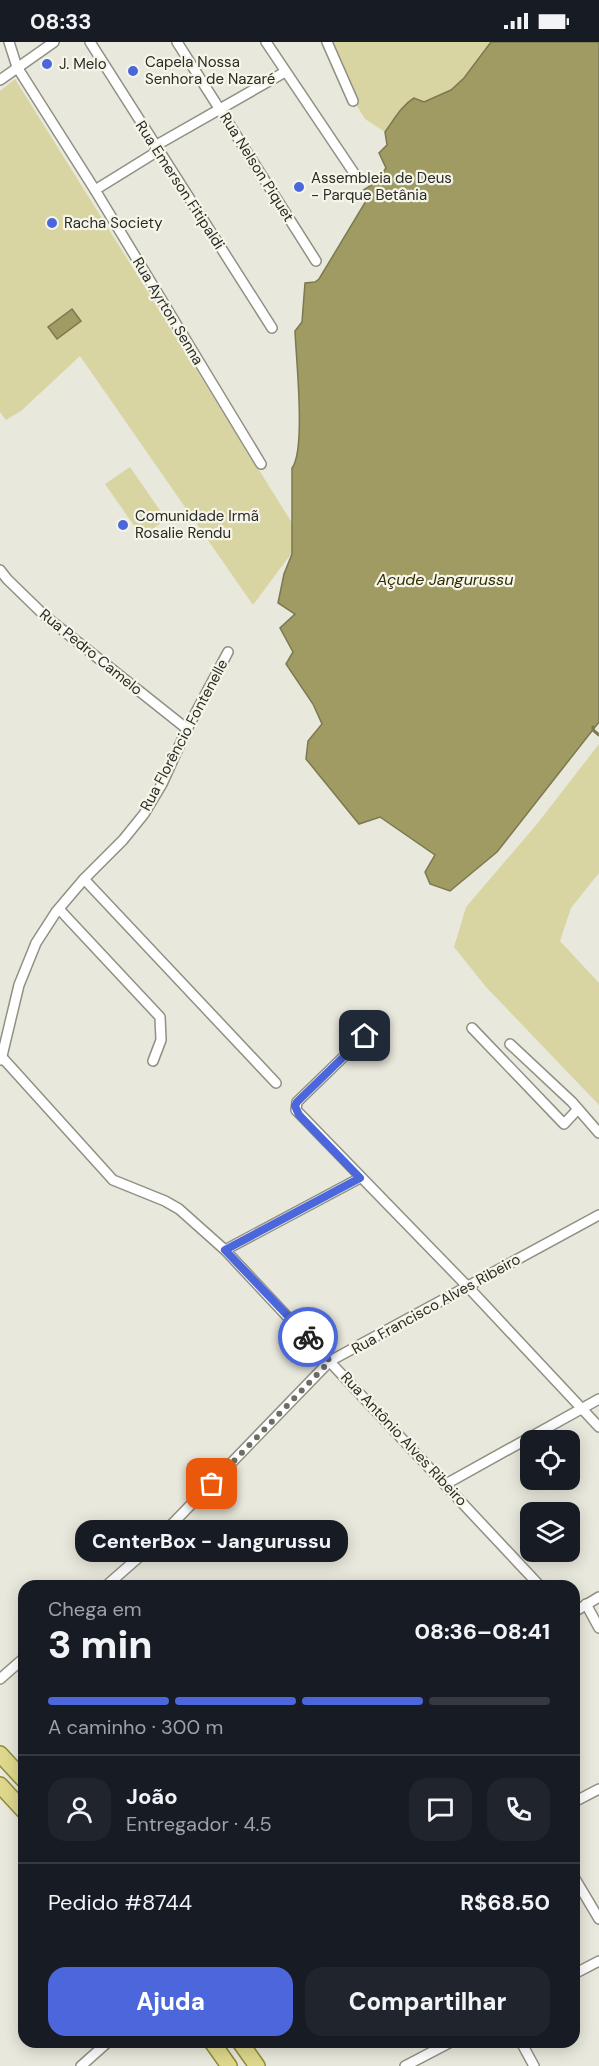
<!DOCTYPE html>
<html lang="pt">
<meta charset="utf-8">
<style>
:root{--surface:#171b24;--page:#20242c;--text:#f1f3f6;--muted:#9ea1a6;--line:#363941;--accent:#4b67db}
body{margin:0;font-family:"DM Sans",sans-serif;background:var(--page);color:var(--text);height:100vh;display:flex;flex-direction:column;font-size:22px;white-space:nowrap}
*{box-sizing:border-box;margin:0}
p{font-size:20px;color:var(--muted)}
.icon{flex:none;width:33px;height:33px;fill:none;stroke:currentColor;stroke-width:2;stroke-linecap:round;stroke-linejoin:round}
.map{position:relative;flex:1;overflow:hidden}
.side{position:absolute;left:18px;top:1538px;width:562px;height:468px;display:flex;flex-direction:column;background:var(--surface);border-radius:18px;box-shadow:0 3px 15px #0003}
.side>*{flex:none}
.buttons{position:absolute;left:520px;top:1388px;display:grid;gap:12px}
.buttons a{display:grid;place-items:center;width:60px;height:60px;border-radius:12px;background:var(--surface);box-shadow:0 3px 15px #0003;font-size:30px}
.pin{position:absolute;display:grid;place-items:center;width:51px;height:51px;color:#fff;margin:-26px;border-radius:12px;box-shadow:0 3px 9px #0006}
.courier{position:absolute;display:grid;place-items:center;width:60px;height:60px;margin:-30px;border:4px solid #4b67db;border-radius:50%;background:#fff;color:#222;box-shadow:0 2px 8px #0007}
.bubble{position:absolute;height:42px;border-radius:18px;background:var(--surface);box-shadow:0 3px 15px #0003;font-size:20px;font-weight:800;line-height:42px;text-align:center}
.headline em{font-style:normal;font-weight:800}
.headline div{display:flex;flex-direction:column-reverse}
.headline{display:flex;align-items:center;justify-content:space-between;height:102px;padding:0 30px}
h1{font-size:39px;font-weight:800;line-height:45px}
.bar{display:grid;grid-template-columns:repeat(4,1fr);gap:9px 6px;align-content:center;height:72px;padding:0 30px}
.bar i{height:8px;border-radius:4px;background:var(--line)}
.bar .selected{background:var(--accent)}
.bar p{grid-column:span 4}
.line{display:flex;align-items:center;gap:15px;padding:0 30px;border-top:2px solid var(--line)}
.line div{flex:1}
.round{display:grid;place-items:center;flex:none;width:63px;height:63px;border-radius:18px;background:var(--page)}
.primary-button{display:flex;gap:12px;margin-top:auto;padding:12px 30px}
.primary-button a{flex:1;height:69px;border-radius:18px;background:var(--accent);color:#fff;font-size:24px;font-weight:800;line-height:69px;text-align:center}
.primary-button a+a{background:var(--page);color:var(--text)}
.status{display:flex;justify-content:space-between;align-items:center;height:42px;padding:0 30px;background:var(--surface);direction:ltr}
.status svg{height:16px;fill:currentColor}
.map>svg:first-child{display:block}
.green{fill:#d9d5a3}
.water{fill:#9f9b63;stroke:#7c7951;stroke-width:1.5}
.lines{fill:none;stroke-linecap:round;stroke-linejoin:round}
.stream{stroke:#7c7951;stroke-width:3}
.minor-casing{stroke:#909085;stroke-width:12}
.primary-casing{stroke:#918b38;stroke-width:18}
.minor{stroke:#fff;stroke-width:9}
.primary{stroke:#ded88d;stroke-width:15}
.done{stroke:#6d6d66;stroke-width:6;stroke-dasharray:0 10.8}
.route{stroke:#4b67db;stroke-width:8}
.poi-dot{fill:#4b67db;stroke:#f5f5e9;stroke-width:2}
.labels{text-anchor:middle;stroke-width:4.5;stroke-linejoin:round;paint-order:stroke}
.poi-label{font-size:15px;fill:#2b2b27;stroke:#f5f5e9;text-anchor:start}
.street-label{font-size:15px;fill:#2b2b27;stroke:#f5f5e9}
.water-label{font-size:16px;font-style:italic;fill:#312d00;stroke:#f5f5e9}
</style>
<div class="status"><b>08:33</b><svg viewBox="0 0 49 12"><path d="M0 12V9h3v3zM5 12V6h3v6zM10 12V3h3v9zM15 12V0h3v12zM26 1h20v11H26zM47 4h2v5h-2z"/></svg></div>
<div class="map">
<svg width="599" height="2024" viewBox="0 0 599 2024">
<rect width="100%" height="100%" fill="#e8e8dc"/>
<g class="green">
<path d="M331,0H491L464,36L451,48L424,60L414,56C401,64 394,78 385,90L365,77L357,64Z"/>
<polygon points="15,37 302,497 253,563 80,314 21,369 6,378 0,370 0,49"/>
<polygon points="130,425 166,477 142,495 105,442"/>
<polygon points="599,702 599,831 571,866 560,899 599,941 599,1063 486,945 454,905 466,865 537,782"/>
</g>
<g class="water">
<path d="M491,0H599V680L497,810L450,849L430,842L425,830L435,813L380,775L359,782L306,717L308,699L322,682L313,662L286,622L293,610L280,586L295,572L278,561L284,532L292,512V426C306,408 296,316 295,289L302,280L305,241L315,240L319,237L366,159L362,149L376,140L386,126L379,111L387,103L385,90C394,78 401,64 414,56L424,60L451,48L464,36Z"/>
<polygon points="72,267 81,279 57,297 48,285"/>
</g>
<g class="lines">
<polyline class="stream" points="593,685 593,688 599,693"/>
<defs>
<g id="minor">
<polyline points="9,0 17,25 95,148 261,422"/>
<polyline points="90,0 272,286"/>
<polyline points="177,0 316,219"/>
<polyline points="266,0 356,134"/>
<polyline points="327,0 353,59"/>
<polyline points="0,38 54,0"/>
<polyline points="155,104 285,30"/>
<polyline points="95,148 158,109"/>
<polyline points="0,528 7,537 45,574 187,687"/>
<polyline points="84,837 276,1041"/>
<polyline points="59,867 160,975 161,998 153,1019"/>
<polyline points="472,986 564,1082 578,1067"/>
<polyline points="365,994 297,1060 296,1068 468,1245 599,1385"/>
<polyline points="510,1002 572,1060 599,1091"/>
<polyline points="0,1013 113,1138 165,1159 179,1167 225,1208 540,1544"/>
<polyline points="1,1018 19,943 36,901 56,870 84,837 123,798 144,772 162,742 187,687 228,610"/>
<polyline points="225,1208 360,1136"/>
<polyline points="446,1442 599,1357"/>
<polyline points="106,1544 147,1508 330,1319 599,1173"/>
<polyline points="586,1562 599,1586"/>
<polyline points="574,1570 599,1555"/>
<polyline points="0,1637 24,1616"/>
<polyline points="574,1760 599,1747"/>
<polyline points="574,1835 599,1877"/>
<polyline points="574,1932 599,1919"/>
<polyline points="521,2000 534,2024"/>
<polyline points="81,2024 108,2000"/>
<polyline points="405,2024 451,2000"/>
</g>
<g id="primary">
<polyline points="0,1712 24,1738"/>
<polyline points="0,1743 24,1769"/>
<polyline points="212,2000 229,2024"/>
<polyline points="240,2000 257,2024"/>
</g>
</defs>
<use href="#minor" class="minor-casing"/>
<use href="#primary" class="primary-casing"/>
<use href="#minor" class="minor"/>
<use href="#primary" class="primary"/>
</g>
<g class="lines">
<polyline class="done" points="212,1442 330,1319 308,1295"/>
<polyline class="route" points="308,1295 225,1208 360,1136 299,1073 295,1064 297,1060 365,994"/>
</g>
<g class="poi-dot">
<circle cx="47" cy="22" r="6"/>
<circle cx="133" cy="29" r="6"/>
<circle cx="299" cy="145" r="6"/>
<circle cx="52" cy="181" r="6"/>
<circle cx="123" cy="483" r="6"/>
</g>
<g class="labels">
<g class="poi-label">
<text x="145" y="25">Capela Nossa<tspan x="145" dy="17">Senhora de Nazaré</tspan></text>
<text x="59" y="27">J. Melo</text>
<text x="311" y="141">Assembleia de Deus<tspan x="311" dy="17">- Parque Betânia</tspan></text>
<text x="64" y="186">Racha Society</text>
<text x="135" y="479">Comunidade Irmã<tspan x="135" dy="17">Rosalie Rendu</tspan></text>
</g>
<g class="street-label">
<text transform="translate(257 125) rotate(58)" y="5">Rua Nelson Piquet</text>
<text transform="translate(180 143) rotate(57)" y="5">Rua Emerson Fitipaldi</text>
<text transform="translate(168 269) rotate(59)" y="5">Rua Ayrton Senna</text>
<text transform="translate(91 610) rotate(39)" y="5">Rua Pedro Camelo</text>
<text transform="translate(184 693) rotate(-62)" y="5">Rua Florêncio Fontenelle</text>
<text transform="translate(436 1262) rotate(-29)" y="5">Rua Francisco Alves Ribeiro</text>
<text transform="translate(404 1397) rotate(47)" y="5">Rua Antônio Alves Ribeiro</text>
</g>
<g class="water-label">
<text x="445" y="543">Açude Jangurussu</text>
</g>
</g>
</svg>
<div class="buttons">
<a><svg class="icon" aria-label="locate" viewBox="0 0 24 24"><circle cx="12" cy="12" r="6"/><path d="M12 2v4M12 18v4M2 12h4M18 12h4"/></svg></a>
<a><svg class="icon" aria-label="layers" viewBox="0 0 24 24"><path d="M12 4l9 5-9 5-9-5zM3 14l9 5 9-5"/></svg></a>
</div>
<div class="pin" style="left:212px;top:1442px;background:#ea580c"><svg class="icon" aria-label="bag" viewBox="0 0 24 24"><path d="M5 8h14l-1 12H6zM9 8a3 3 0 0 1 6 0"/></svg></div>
<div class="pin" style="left:365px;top:994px;background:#1f2937"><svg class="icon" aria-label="home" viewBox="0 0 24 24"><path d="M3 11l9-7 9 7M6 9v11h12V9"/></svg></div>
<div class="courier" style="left:308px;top:1295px"><svg class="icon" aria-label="bike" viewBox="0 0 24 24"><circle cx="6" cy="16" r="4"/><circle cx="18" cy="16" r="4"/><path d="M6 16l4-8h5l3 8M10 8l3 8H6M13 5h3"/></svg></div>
<div class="bubble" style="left:75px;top:1478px;width:273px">CenterBox - Jangurussu</div>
<section class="side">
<div class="headline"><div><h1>3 min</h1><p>Chega em</p></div><em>08:36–08:41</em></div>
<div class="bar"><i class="selected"></i><i class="selected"></i><i class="selected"></i><i></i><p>A caminho · 300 m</p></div>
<div class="line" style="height:108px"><a class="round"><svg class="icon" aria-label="person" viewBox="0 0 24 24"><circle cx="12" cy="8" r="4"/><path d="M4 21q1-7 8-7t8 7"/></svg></a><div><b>João</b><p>Entregador · 4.5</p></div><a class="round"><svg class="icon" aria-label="chat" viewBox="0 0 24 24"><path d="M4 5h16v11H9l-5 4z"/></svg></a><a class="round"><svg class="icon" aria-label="phone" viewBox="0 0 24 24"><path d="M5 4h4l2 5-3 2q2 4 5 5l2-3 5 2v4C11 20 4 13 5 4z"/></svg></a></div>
<div class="line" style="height:78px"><div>Pedido #8744</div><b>R$68.50</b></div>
<div class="primary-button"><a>Ajuda</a><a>Compartilhar</a></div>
</section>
</div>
